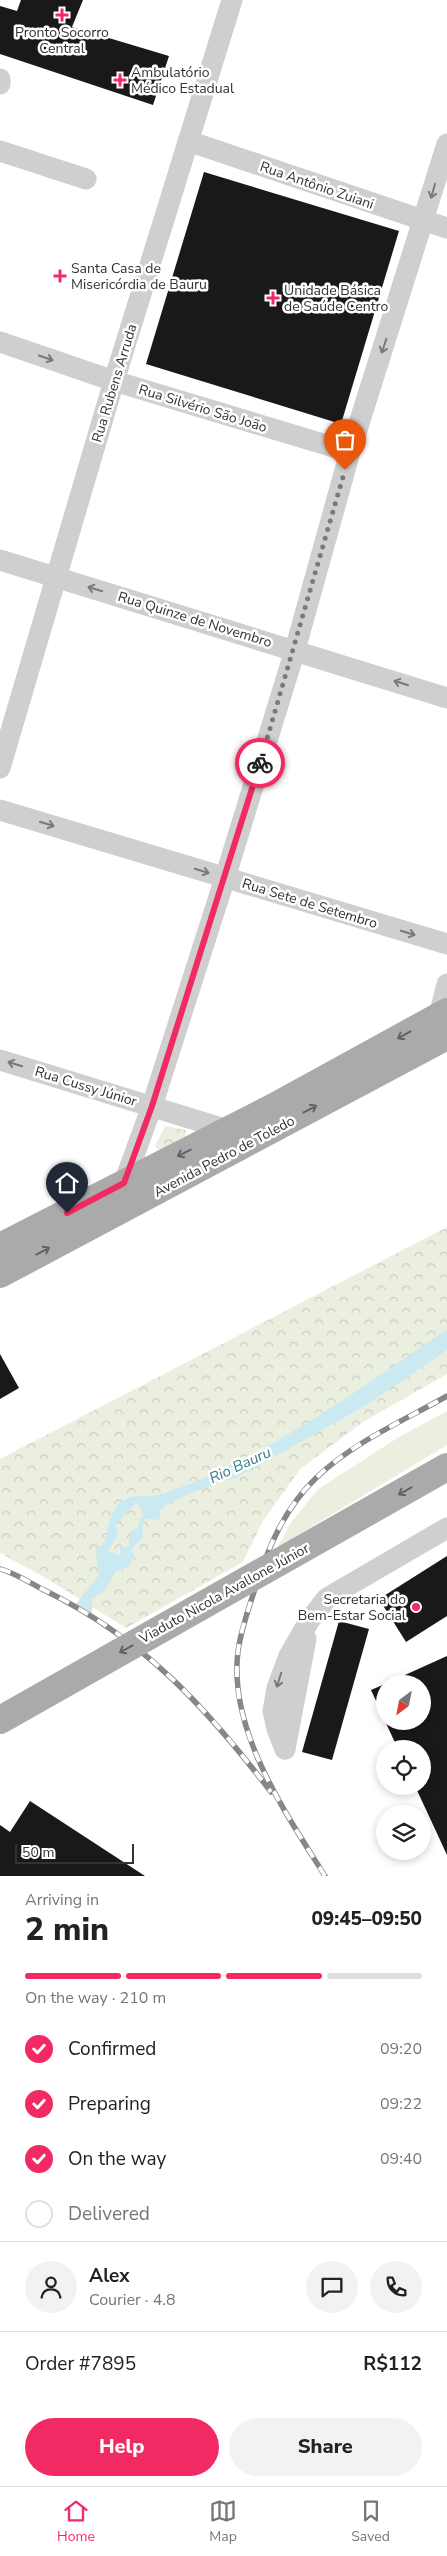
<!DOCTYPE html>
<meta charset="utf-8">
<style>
:root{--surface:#fff;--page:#f2f2f2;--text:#222;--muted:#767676;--line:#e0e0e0;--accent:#f22a64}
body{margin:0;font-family:"Nunito Sans",sans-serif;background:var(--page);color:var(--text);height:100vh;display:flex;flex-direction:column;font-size:19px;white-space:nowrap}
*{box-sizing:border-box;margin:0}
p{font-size:16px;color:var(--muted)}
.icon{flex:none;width:28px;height:28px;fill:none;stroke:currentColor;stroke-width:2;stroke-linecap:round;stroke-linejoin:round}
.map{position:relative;height:1876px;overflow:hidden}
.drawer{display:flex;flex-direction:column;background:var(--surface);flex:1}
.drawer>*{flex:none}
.needle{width:32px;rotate:212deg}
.tools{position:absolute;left:376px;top:1675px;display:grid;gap:10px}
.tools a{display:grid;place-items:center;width:55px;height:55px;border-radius:50%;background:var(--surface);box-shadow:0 2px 8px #0003;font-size:25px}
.scale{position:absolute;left:15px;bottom:12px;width:119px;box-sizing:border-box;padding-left:5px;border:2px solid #323232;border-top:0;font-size:14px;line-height:18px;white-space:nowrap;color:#323232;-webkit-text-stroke:4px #fff;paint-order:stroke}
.pin{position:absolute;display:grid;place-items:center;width:42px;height:42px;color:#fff;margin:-51px -21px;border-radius:50% 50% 50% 0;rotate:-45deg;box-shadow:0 0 5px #0007}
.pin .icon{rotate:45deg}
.courier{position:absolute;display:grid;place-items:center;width:50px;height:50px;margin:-25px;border:4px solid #f22a64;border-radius:50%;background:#fff;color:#222;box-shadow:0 1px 6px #0007}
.summary em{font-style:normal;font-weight:800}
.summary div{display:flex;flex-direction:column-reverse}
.summary{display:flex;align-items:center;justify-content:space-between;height:85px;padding:0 25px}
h1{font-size:32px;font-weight:800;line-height:38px}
.bar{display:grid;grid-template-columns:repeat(4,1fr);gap:8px 5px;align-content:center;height:60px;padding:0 25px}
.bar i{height:6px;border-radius:4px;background:var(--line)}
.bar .on{background:var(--accent)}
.bar p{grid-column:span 4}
.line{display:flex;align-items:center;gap:12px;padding:0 25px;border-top:1px solid var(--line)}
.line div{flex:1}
.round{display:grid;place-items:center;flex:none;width:52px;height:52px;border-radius:26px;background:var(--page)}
ol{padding:0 25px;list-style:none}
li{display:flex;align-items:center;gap:15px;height:55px}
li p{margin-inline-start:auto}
li .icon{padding:5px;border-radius:50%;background:var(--accent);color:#fff;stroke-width:4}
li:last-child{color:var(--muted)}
li i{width:28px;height:28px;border:2px solid var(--line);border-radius:50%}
.primary-button{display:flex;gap:10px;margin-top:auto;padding:10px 25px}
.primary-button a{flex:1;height:58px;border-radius:30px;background:var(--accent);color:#fff;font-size:20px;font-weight:800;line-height:58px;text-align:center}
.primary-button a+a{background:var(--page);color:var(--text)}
.dock{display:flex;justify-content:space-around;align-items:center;height:70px;border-top:1px solid var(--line);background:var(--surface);font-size:14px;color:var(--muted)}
.dock a{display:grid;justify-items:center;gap:2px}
.dock .on{color:var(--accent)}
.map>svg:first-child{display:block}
.grass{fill:#ebefdf}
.forest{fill:url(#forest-crowns)}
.water{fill:#cbe9f0;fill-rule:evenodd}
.building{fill:#191919}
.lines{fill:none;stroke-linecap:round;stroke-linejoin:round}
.minor{stroke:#cfcfcf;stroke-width:21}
.major{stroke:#aaa;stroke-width:28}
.rail-casing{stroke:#878787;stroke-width:5.5}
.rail{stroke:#fff;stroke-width:4;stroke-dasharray:11;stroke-linecap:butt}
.major-bridge{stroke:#aaa;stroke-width:28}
.oneway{stroke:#797979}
.oneway2{stroke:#626262}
.done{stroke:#7a7a7a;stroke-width:5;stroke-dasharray:0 9}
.route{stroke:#f22a64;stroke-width:6}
.poi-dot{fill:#f22a64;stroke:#fff;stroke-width:2}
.labels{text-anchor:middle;stroke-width:5;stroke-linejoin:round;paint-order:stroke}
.poi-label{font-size:14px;fill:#323232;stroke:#fff;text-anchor:start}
.street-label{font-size:14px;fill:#323232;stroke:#fff}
.water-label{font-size:15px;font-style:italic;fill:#347e8d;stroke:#fff}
</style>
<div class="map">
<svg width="447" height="1876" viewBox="0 0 447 1876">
<defs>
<pattern id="forest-crowns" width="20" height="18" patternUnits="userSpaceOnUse" patternTransform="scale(1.25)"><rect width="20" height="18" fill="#ebefdf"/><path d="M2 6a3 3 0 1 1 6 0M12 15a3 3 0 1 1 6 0" fill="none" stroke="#cacdc0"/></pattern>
</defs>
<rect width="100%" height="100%" fill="#fff"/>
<polygon class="grass" points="447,1411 447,1445 278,1547 290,1524 317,1490 399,1437"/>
<g class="forest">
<polygon points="165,1126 186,1130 185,1140 158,1150 155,1146"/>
<polygon points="447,1227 447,1374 363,1422 300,1469 263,1521 243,1562 126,1628 44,1577 0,1553 0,1459"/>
</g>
<path class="water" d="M447,1329V1350L365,1406L236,1478C223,1480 166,1501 160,1511L159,1520L146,1518L143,1523V1537L131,1550L134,1556C131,1566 126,1569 116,1571L105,1590L92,1599V1616L76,1604L99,1575L96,1555L97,1547L102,1545C109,1532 108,1511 122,1501C134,1493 149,1498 162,1494C187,1486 216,1474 239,1462C312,1424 380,1375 447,1329ZM136,1503L141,1508L143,1516L139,1520L138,1529L131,1531L129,1537L130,1545L125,1548L120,1543V1555L108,1551L118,1535L116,1525Z"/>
<g class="building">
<polygon points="21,0 83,0 72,27 169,56 153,105 0,54 0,6 17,11"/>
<polygon points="204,172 399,231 341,424 146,364"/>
<polygon points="0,1354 19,1388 0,1399"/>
<polygon points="447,1556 447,1616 406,1642 379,1599"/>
<polygon points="339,1621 369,1629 332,1760 302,1752"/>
<polygon points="447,1656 447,1855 415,1786 422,1786 422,1749 398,1749 385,1721 422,1721 422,1684 385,1684"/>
<polygon points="385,1684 385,1720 371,1690"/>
<polygon points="30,1801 145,1876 0,1876 0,1825 10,1832"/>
</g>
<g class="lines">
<g class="minor">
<polyline points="0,79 0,84"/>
<polyline points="188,141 447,228"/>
<polyline points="0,151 86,179"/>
<polyline points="0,342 114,381 350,452"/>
<polyline points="0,560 447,698"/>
<polyline points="0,768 114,381 232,0"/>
<polyline points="0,810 447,944"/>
<polyline points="436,1028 447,984"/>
<polyline points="0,1060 228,1130"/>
<polyline points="124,1183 152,1106 225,878 295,650 350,452 447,144"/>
<polyline points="285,1749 277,1729 273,1711 277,1688 289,1656 309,1621 327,1598 447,1528"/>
<polyline points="285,1749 306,1639"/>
</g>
<g class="major">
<polyline points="0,1247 274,1107 447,1012"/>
<polyline points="0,1274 447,1036"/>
</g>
<defs>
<g id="rail">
<path d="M0,1569C15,1573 30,1583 44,1590C144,1639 205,1706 271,1792"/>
<path d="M325,1876C285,1812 228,1730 238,1651C241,1629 249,1607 256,1586C269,1545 285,1508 316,1478C352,1443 403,1421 447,1396"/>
</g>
</defs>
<use href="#rail" class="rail-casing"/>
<use href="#rail" class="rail"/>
<polyline class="major-bridge" points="0,1720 447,1467"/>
</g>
<defs><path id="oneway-shaft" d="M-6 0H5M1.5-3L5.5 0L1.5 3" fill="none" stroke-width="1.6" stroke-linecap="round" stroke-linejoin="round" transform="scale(1.25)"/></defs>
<g class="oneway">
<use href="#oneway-shaft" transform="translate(433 191) rotate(106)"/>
<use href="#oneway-shaft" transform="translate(384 346) rotate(108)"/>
<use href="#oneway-shaft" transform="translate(46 358) rotate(19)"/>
<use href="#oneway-shaft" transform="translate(95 589) rotate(-163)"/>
<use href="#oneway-shaft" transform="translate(401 683) rotate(-162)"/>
<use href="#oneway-shaft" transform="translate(47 824) rotate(17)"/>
<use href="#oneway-shaft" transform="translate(202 871) rotate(17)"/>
<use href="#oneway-shaft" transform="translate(408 933) rotate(17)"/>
<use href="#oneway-shaft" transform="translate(15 1064) rotate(-163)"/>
<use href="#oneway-shaft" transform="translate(279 1680) rotate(107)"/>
</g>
<g class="oneway2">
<use href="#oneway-shaft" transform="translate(404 1035) rotate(151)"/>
<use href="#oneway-shaft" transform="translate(310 1109) rotate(-28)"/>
<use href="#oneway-shaft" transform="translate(184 1153) rotate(153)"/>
<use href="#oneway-shaft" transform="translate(43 1251) rotate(-28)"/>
<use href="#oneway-shaft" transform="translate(405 1491) rotate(151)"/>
<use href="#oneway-shaft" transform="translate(126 1649) rotate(151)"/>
</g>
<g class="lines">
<polyline class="done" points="260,763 345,470"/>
<polyline class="route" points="67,1213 124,1183 152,1106 260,763"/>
</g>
<g class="poi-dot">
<path d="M59.5 7.5h5v5h5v5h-5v5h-5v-5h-5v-5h5z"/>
<path d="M117.5 72.5h5v5h5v5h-5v5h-5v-5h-5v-5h5z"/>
<path d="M57.5 268.5h5v5h5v5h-5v5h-5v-5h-5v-5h5z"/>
<path d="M270.5 290.5h5v5h5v5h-5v5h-5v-5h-5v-5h5z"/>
<circle cx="416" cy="1607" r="5"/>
</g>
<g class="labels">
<g class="poi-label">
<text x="62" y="37" text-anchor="middle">Pronto Socorro<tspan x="62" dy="16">Central</tspan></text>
<text x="131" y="77">Ambulatório<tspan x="131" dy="16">Médico Estadual</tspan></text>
<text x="71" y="273">Santa Casa de<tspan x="71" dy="16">Misericórdia de Bauru</tspan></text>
<text x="284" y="295">Unidade Básica<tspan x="284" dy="16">de Saúde Centro</tspan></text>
<text x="406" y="1604" text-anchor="end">Secretaria do<tspan x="406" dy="16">Bem-Estar Social</tspan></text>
</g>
<g class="street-label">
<text transform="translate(317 185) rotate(19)" y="5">Rua Antônio Zuiani</text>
<text transform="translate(114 383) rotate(-73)" y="5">Rua Rubens Arruda</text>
<text transform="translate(203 408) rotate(17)" y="5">Rua Silvério São João</text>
<text transform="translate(195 619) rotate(17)" y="5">Rua Quinze de Novembro</text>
<text transform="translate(310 903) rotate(17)" y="5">Rua Sete de Setembro</text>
<text transform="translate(86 1086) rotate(17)" y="5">Rua Cussy Júnior</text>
<text transform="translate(224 1156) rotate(-28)" y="5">Avenida Pedro de Toledo</text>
<text transform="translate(224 1593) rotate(-29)" y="5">Viaduto Nicola Avallone Júnior</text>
</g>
<g class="water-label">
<text transform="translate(240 1465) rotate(-25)" y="5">Rio Bauru</text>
</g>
</g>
</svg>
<div class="tools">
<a><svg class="needle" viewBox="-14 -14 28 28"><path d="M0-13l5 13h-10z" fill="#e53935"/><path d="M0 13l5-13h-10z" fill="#767676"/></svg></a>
<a><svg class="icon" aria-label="locate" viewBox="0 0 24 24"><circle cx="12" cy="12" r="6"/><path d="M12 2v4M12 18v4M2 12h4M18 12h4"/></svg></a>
<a><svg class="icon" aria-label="layers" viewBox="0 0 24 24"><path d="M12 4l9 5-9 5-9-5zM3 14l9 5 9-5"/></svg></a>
</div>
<div class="scale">50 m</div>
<div class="pin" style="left:345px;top:470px;background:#ea580c"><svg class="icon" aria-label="bag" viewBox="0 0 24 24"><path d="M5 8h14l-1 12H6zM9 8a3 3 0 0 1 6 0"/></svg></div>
<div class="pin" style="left:67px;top:1213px;background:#1f2937"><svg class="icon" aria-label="home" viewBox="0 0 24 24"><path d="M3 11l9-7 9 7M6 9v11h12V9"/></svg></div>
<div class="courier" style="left:260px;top:763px"><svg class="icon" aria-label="bike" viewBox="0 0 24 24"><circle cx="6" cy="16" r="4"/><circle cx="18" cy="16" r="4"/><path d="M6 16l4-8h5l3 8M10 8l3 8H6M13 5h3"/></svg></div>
</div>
<section class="drawer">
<div class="summary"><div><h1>2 min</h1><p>Arriving in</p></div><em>09:45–09:50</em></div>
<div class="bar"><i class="on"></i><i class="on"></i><i class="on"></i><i></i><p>On the way · 210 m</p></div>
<ol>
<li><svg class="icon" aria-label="check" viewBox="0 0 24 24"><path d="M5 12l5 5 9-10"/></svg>Confirmed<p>09:20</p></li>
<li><svg class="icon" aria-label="check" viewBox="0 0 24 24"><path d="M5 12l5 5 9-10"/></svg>Preparing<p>09:22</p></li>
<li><svg class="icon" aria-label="check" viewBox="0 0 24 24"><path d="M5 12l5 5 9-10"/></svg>On the way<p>09:40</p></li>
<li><i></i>Delivered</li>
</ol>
<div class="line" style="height:90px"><a class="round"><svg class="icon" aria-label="person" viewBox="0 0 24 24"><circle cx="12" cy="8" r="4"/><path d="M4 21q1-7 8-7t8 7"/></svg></a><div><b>Alex</b><p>Courier · 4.8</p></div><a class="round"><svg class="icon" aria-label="chat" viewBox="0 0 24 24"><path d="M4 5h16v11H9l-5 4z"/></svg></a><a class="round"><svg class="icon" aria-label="phone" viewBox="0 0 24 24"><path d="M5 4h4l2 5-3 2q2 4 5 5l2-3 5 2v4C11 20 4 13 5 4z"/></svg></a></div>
<div class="line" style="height:65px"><div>Order #7895</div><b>R$112</b></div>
<div class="primary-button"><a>Help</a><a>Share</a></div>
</section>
<nav class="dock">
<a class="on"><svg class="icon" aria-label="home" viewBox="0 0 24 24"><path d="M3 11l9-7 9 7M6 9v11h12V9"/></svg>Home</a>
<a><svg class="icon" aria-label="map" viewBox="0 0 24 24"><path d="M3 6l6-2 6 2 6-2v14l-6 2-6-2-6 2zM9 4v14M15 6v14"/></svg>Map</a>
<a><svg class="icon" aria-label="saved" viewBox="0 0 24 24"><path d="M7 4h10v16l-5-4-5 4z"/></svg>Saved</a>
</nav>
